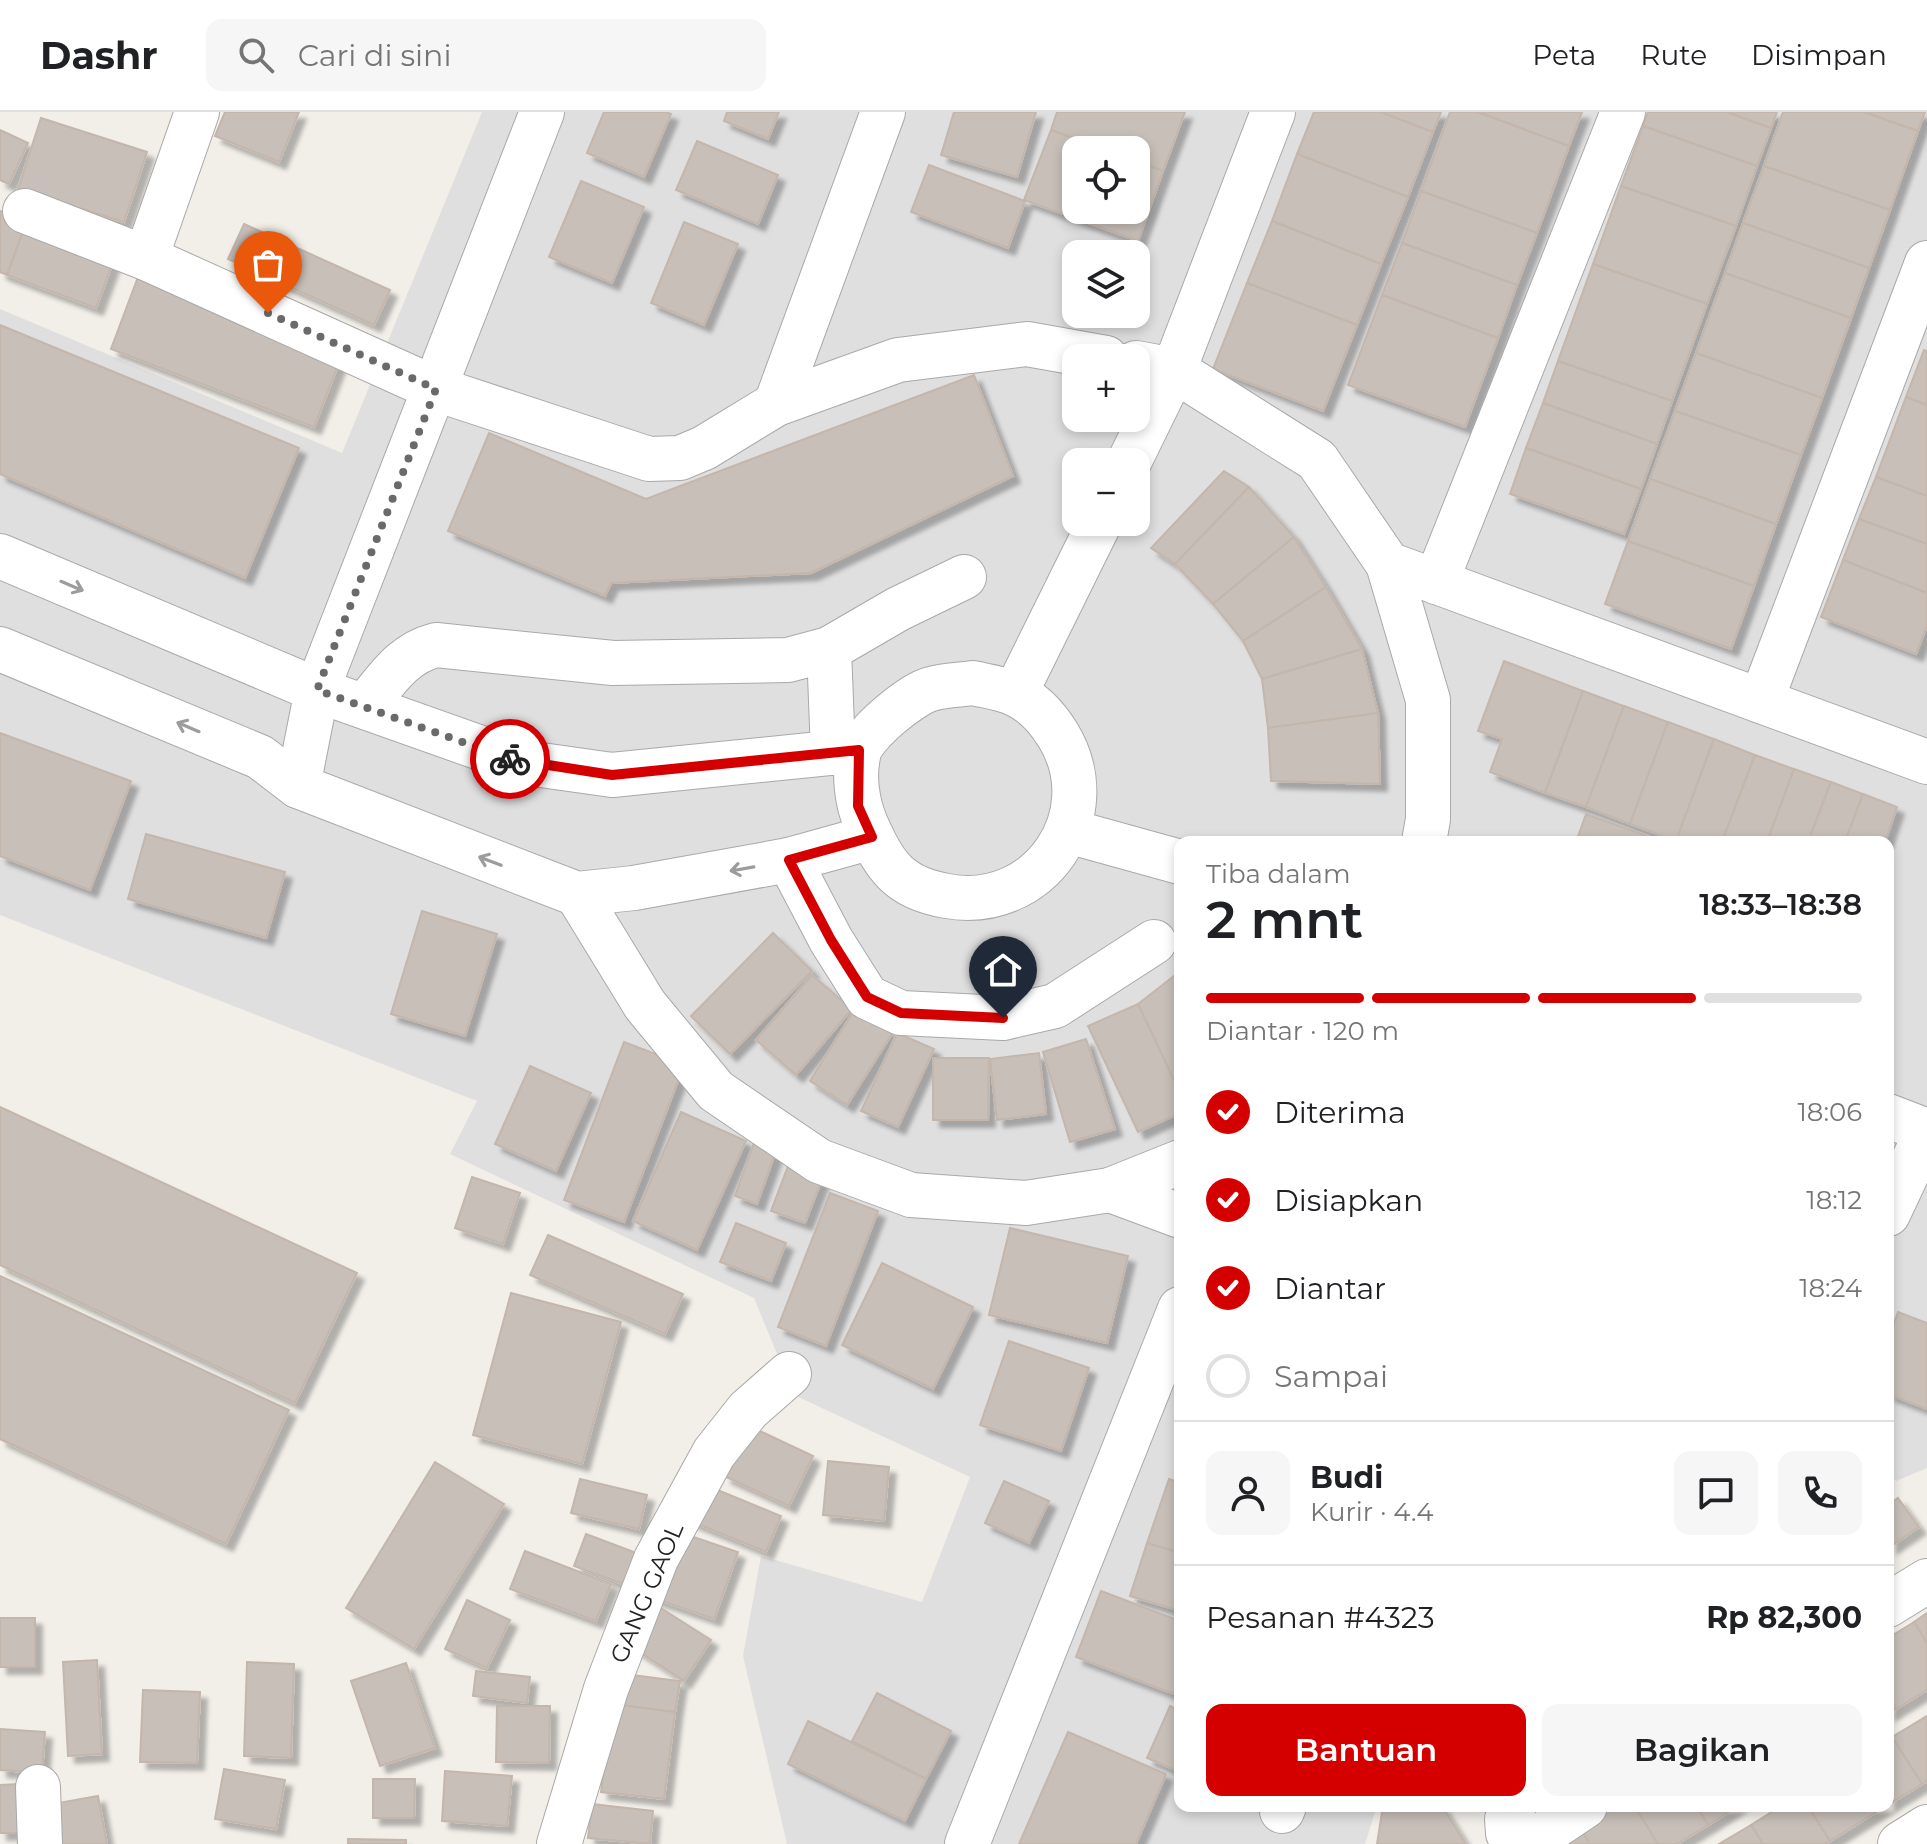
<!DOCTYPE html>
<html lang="id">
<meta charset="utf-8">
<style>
:root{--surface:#fff;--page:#f6f6f6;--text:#202124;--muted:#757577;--line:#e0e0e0;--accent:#d40000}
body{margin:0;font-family:Montserrat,sans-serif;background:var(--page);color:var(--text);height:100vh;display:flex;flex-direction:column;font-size:30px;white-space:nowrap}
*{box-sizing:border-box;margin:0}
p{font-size:26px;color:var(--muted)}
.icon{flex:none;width:44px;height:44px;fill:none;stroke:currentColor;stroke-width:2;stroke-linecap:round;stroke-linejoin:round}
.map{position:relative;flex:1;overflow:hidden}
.side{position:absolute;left:1174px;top:724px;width:720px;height:976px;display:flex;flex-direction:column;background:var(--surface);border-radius:16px;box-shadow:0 4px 12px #0003}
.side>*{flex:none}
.tools{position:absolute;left:1062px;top:24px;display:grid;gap:16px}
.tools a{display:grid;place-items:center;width:88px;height:88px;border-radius:16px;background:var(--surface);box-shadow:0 4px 12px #0003;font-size:40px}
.pin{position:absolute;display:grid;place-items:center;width:68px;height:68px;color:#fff;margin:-82px -34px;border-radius:50% 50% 50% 0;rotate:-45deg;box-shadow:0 0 8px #0007}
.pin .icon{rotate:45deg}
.courier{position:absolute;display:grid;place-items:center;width:80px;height:80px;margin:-40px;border:6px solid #d40000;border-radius:50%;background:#fff;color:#222;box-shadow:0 2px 10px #0007}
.headline em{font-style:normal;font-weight:600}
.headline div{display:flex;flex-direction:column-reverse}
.headline{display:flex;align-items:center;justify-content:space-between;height:136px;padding:0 32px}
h1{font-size:52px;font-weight:600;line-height:60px}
.bar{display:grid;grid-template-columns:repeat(4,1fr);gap:12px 8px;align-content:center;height:96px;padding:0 32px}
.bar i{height:10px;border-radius:6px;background:var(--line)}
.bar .active{background:var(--accent)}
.bar p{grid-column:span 4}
.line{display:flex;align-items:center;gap:20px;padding:0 32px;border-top:2px solid var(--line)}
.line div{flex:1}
.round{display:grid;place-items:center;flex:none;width:84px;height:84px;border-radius:16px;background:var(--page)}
ol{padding:0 32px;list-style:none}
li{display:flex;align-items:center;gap:24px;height:88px}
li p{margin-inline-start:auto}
li .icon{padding:8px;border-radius:50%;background:var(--accent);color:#fff;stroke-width:4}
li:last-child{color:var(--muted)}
li i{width:44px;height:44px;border:4px solid var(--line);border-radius:50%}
.action{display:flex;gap:16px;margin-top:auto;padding:16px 32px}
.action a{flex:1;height:92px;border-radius:16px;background:var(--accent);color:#fff;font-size:32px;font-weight:600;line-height:92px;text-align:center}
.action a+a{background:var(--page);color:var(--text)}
header{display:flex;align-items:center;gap:48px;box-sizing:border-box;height:112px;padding:0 40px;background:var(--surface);border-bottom:2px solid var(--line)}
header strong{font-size:38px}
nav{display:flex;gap:44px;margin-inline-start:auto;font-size:28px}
.search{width:560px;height:72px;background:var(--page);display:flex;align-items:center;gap:20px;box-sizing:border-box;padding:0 28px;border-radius:16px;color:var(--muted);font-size:30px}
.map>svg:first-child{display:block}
.residential{fill:#e0dfdf;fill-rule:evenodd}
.building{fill:#c7bfb8;stroke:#c4b6ab;stroke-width:2;filter:url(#shadow)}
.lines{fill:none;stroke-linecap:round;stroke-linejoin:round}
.minor-casing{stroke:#a9a9a9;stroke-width:46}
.minor{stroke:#fff;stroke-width:44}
.oneway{stroke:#9c9c9c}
.done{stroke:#6b6a68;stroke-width:8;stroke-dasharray:0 14.4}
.route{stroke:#d40000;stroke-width:10}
.labels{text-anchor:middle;stroke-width:6;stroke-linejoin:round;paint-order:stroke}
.street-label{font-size:24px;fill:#222;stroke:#fff}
</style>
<header>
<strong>Dashr</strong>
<div class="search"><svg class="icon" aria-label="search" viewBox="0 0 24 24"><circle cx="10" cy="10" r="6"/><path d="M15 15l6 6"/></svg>Cari di sini</div>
<nav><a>Peta</a><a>Rute</a><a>Disimpan</a></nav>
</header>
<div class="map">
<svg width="1927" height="1732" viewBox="0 0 1927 1732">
<defs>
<filter id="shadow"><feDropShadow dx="7" dy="7" stdDeviation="2" flood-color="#0004"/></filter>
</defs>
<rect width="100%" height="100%" fill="#f2efe9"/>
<path class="residential" d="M482,0H1927V1356L1896,1369L1888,1361V730H1180V1694H1377L1365,1732H787L743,1544L761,1444L922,1490L970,1365L794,1283L754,1186L450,1042L477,989L0,803V197L342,341ZM1076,38H1136V98H1076ZM1076,142H1136V202H1076ZM1076,246H1136V306H1076ZM1076,350H1136V410H1076Z"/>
<g class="building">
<polygon points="225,0 299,0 279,50 215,24"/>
<polygon points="604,0 666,0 671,2 644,65 587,41"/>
<polygon points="727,0 779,0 768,27 724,9"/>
<polygon points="954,0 1036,0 1017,65 941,43"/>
<polygon points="1057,0 1185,0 1163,59 1136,49 1136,38 1106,38 1051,18"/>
<polygon points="1314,0 1381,0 1433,20 1408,85 1297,42"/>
<polygon points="1381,0 1441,0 1433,20"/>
<polygon points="1450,0 1478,0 1569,34 1537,121 1421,79"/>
<polygon points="1478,0 1582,0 1569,34"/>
<polygon points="1648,0 1727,0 1771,16 1757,54 1643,14"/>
<polygon points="1727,0 1777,0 1771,16"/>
<polygon points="1783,0 1864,0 1918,19 1890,98 1764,54"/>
<polygon points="1864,0 1925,0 1918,19"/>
<polygon points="41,6 147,40 124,110 18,77"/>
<polygon points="1643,14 1757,54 1736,114 1621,74"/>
<polygon points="0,18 28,31 9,72 0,68"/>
<polygon points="1051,18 1106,38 1076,38 1076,98 1136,98 1136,49 1163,59 1138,129 1024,88"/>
<polygon points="697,29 778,63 758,112 676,78"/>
<polygon points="1297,42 1408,85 1381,152 1272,109"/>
<polygon points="929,53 1025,89 1008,136 911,100"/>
<polygon points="1764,54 1890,98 1869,156 1743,111"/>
<polygon points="581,69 644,95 612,171 549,145"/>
<polygon points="1621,74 1736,114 1707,192 1593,152"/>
<polygon points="1421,79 1537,121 1517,173 1402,131"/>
<polygon points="0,99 27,109 7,163 0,160"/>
<polygon points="27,109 116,142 96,196 7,163"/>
<polygon points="1272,109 1381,152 1357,213 1247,171"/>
<polygon points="684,110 738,132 704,213 651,191"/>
<polygon points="1743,111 1869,156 1851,206 1725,161"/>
<polygon points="244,112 390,178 374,213 228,147"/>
<polygon points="1402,131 1517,173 1498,226 1382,183"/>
<polygon points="1593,152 1707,192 1672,289 1558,249"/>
<polygon points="1725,161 1851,206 1822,286 1696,241"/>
<polygon points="138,165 342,243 314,315 111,237"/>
<polygon points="1247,171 1357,213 1323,299 1213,257"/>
<polygon points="1382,183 1498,226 1465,315 1348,273"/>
<polygon points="0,213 299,336 245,466 0,362"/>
<polygon points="1924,238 1927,239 1927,293 1906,285"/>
<polygon points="1696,241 1822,286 1801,343 1675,299"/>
<polygon points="1558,249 1672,289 1657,332 1543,291"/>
<polygon points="974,263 1013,364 811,461 611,471 605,484 448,419 489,321 646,387"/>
<polygon points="1906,285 1927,293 1927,384 1876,365"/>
<polygon points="1543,291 1657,332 1641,377 1526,336"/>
<polygon points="1675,299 1801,343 1776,412 1650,367"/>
<polygon points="1526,336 1641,377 1624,422 1510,382"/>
<polygon points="1224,359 1249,375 1175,452 1151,436"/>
<polygon points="1876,365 1927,384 1927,432 1859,407"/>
<polygon points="1650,367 1776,412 1754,474 1628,429"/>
<polygon points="1249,375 1294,425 1213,492 1175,452"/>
<polygon points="1859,407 1927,432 1927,481 1843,448"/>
<polygon points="1294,425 1326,475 1243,529 1213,492"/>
<polygon points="1628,429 1754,474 1731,537 1605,492"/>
<polygon points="1843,448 1927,481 1927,514 1916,542 1821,505"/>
<polygon points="1326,475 1362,537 1262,567 1243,529"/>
<polygon points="1362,537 1378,601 1268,616 1262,567"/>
<polygon points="1504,549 1583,579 1545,681 1490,660 1502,627 1478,619"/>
<polygon points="1583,579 1624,594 1586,695 1545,681"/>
<polygon points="1624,594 1668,610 1630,712 1586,695"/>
<polygon points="1378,601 1380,672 1271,669 1268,616"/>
<polygon points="1668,610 1714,627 1676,729 1630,712"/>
<polygon points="0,621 131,669 90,778 0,744"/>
<polygon points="1714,627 1755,643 1722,730 1680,730 1676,729"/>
<polygon points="1755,643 1794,657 1767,730 1722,730"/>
<polygon points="1794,657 1831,670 1808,730 1767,730"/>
<polygon points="1831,670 1863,682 1845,730 1808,730"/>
<polygon points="1863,682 1897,695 1885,730 1845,730"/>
<polygon points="1586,702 1650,725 1648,730 1576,730"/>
<polygon points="146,722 285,760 266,826 128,787"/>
<polygon points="422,799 497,822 465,924 391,902"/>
<polygon points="773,821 812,859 730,942 691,904"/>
<polygon points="812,863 852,897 796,963 756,928"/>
<polygon points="1174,864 1180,873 1180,981 1138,892"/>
<polygon points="1138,892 1180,981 1180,1001 1138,1020 1088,914"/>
<polygon points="855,897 893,920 847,993 810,969"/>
<polygon points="897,921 934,937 898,1015 861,999"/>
<polygon points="1086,927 1115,1017 1070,1030 1043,940"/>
<polygon points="624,930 684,953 624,1110 564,1088"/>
<polygon points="1039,941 1046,1002 997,1008 990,947"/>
<polygon points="933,946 989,946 988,1008 933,1008"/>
<polygon points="530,954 591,981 556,1059 495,1032"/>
<polygon points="0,995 357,1161 295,1291 0,1153"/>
<polygon points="681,1000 746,1029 697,1138 633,1109"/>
<polygon points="755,1028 777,1036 757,1092 735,1084"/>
<polygon points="788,1054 822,1067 805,1111 771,1099"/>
<polygon points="472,1065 520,1081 503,1132 455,1116"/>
<polygon points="830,1081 878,1099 826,1234 778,1215"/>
<polygon points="736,1111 786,1131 771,1169 720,1150"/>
<polygon points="1010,1116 1128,1144 1107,1231 989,1203"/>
<polygon points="548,1123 683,1182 665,1222 530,1163"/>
<polygon points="882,1151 973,1195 933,1277 842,1233"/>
<polygon points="0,1164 289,1298 226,1432 0,1327"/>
<polygon points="511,1181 621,1210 582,1352 473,1323"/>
<polygon points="1898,1200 1927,1211 1927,1297 1888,1282 1888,1227"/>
<polygon points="1009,1229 1089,1256 1061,1339 980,1313"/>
<polygon points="747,1313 813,1344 789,1394 724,1364"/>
<polygon points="828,1349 889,1355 884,1409 823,1403"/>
<polygon points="435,1350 504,1392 414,1537 346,1496"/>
<polygon points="580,1367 647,1383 639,1417 571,1401"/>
<polygon points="1169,1367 1180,1371 1180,1441 1147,1431"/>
<polygon points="1004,1369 1049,1389 1029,1431 985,1411"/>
<polygon points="703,1372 781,1404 766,1440 688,1408"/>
<polygon points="1898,1386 1919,1415 1890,1435 1888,1393"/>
<polygon points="673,1418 738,1440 714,1507 650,1485"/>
<polygon points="586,1422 642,1443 631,1475 574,1454"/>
<polygon points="1147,1431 1180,1441 1180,1499 1130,1484"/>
<polygon points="525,1439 611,1472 596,1509 510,1477"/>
<polygon points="1101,1479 1180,1509 1180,1566 1174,1582 1076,1545"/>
<polygon points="467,1488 510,1508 487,1556 445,1537"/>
<polygon points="653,1491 711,1528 684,1569 627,1532"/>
<polygon points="1927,1501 1927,1531 1914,1510"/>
<rect x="0" y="1506" width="35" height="49"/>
<polygon points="1914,1510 1927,1531 1927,1578 1896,1597 1888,1584 1888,1526"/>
<polygon points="97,1548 102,1642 68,1644 63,1550"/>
<polygon points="247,1550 294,1552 291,1646 244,1644"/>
<polygon points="406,1551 435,1636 380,1654 351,1569"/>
<polygon points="476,1559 530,1565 527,1591 473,1584"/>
<polygon points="616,1561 680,1569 675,1600 612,1592"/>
<polygon points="143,1578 200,1580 197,1651 140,1650"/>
<polygon points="877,1581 951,1619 926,1667 852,1629"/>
<polygon points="1888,1584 1896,1597 1888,1602"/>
<polygon points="612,1592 675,1600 664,1687 601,1680"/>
<polygon points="497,1594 550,1594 549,1651 496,1650"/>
<polygon points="1170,1594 1180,1599 1180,1660 1147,1646"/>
<polygon points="1927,1604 1927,1669 1922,1672 1892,1625"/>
<polygon points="808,1609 926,1667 905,1709 788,1652"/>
<polygon points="0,1617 45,1620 42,1661 0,1658"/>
<polygon points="1068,1620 1166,1662 1136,1732 1019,1732"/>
<polygon points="1892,1625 1922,1672 1888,1693 1888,1628"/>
<polygon points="224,1657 285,1668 276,1717 215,1707"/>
<polygon points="445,1659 512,1664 507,1714 442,1709"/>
<polygon points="373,1667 415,1667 414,1706 373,1706"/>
<polygon points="18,1672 19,1721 0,1721 0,1673"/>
<polygon points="98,1684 107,1732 60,1732 53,1692"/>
<polygon points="592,1692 653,1699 650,1732 588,1726"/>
<polygon points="1383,1694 1442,1694 1466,1732 1377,1732"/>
<polygon points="1613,1694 1635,1694 1658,1732 1590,1732 1579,1715"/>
<polygon points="1635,1694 1697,1694 1708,1713 1677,1732 1658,1732"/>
<polygon points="1697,1694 1738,1694 1708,1713"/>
<polygon points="1781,1694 1808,1694 1830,1729 1825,1732 1763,1732 1751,1713"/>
<polygon points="1808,1694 1870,1694 1875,1701 1830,1729"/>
<polygon points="1870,1694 1887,1694 1875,1701"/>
<polygon points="1751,1713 1763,1732 1719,1732"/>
<polygon points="1579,1715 1590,1732 1551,1732"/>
<polygon points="348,1727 406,1728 406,1732 348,1732"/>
</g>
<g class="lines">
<defs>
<g id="minor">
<polyline points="25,99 146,146 436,277 649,347 680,346 704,336 776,292 898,248 1027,232 1106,246"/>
<polyline points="146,146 197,0"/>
<polyline points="1136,251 1174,258 1317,348 1388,452 1428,588 1428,707 1424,730"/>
<polyline points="776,292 883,0"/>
<polyline points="1129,350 1174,258 1273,0"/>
<polyline points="0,444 317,578 520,650 612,663 859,638"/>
<polyline points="1388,452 1927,650"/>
<polyline points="1436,470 1623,0"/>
<polyline points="0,537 260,645 298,674 577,782 634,776 789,748 872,725"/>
<polyline points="829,537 833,641"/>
<path d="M973,571C986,574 1002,576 1015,582C1033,590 1048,607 1058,623C1107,703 1039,801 947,784C899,776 884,754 866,712C857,691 853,663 859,640C864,621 912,582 931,577C944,573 960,573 973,571Z"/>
<polyline points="1015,582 1100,410"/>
<polyline points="1761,589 1927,151"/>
<path d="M365,594C386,569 401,542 436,533L613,551L788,548L829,537L898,497L964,465"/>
<polyline points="298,674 317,578 542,0"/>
<polyline points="1068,719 1180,750"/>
<polyline points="789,748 831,828 867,885 901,901 1003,906 1055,894 1154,830"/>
<polyline points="577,782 645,893 716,979 819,1049 911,1083 1026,1091 1110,1078 1180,1050"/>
<polyline points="1888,1004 1927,1019"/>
<polyline points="1110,1078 1180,1104"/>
<polyline points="1888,1102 1927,1019"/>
<polyline points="1888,1493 1927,1469"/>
<polyline points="38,1675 40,1732"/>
<polyline points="1514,1694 1507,1707 1508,1721 1516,1729 1530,1731 1585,1694"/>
<polyline points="1282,1699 1284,1694"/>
<polyline points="559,1732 606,1577 656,1447 714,1341 748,1298 789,1262"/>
<polyline points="967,1732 1180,1197"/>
<polyline points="1900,1732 1927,1715"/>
</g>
</defs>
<use href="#minor" class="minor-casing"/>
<use href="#minor" class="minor"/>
</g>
<defs><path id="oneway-shaft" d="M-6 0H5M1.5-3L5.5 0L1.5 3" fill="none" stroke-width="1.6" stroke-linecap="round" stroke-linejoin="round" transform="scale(2)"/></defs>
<g class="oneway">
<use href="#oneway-shaft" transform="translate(72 474) rotate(23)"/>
<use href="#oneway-shaft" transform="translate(188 615) rotate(-157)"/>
<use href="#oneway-shaft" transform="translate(490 749) rotate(-159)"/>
<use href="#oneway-shaft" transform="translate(742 757) rotate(170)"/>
</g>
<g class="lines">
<polyline class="done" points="268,201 436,277 317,578 510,647"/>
<polyline class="route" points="510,647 612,663 859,638 858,694 872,725 789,748 831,828 867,885 901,901 1003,906"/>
</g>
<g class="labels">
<g class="street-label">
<text transform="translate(647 1481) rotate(-67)" y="8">GANG GAOL</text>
</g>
</g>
</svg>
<div class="tools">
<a><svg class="icon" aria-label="locate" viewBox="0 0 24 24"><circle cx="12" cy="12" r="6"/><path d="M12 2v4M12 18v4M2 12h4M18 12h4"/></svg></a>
<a><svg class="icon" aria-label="layers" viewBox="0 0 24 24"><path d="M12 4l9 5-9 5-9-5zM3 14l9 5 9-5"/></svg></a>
<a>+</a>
<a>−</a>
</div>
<div class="pin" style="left:268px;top:201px;background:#ea580c"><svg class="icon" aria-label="bag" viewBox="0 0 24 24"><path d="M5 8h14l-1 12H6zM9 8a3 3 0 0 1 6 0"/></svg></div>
<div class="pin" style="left:1003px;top:906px;background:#1f2937"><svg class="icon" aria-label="home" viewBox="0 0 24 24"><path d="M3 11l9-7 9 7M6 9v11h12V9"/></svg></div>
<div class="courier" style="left:510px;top:647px"><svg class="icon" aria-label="bike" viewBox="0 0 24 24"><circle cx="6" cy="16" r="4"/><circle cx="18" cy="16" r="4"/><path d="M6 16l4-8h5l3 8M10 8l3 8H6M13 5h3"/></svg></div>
<section class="side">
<div class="headline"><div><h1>2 mnt</h1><p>Tiba dalam</p></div><em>18:33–18:38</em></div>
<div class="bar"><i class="active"></i><i class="active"></i><i class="active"></i><i></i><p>Diantar · 120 m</p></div>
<ol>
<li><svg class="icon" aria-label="check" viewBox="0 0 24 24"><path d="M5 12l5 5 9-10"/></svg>Diterima<p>18:06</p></li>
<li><svg class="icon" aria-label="check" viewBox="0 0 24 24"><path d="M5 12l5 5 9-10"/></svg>Disiapkan<p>18:12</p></li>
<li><svg class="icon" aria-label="check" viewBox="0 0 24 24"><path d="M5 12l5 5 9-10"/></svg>Diantar<p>18:24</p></li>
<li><i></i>Sampai</li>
</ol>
<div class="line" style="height:144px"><a class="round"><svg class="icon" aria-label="person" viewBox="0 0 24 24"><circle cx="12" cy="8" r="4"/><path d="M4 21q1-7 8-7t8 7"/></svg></a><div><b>Budi</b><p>Kurir · 4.4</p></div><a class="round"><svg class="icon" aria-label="chat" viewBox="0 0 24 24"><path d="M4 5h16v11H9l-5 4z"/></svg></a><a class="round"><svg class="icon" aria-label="phone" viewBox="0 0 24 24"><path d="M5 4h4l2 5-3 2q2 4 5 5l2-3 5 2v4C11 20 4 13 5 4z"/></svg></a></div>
<div class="line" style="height:104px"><div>Pesanan #4323</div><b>Rp 82,300</b></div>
<div class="action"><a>Bantuan</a><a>Bagikan</a></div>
</section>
</div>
